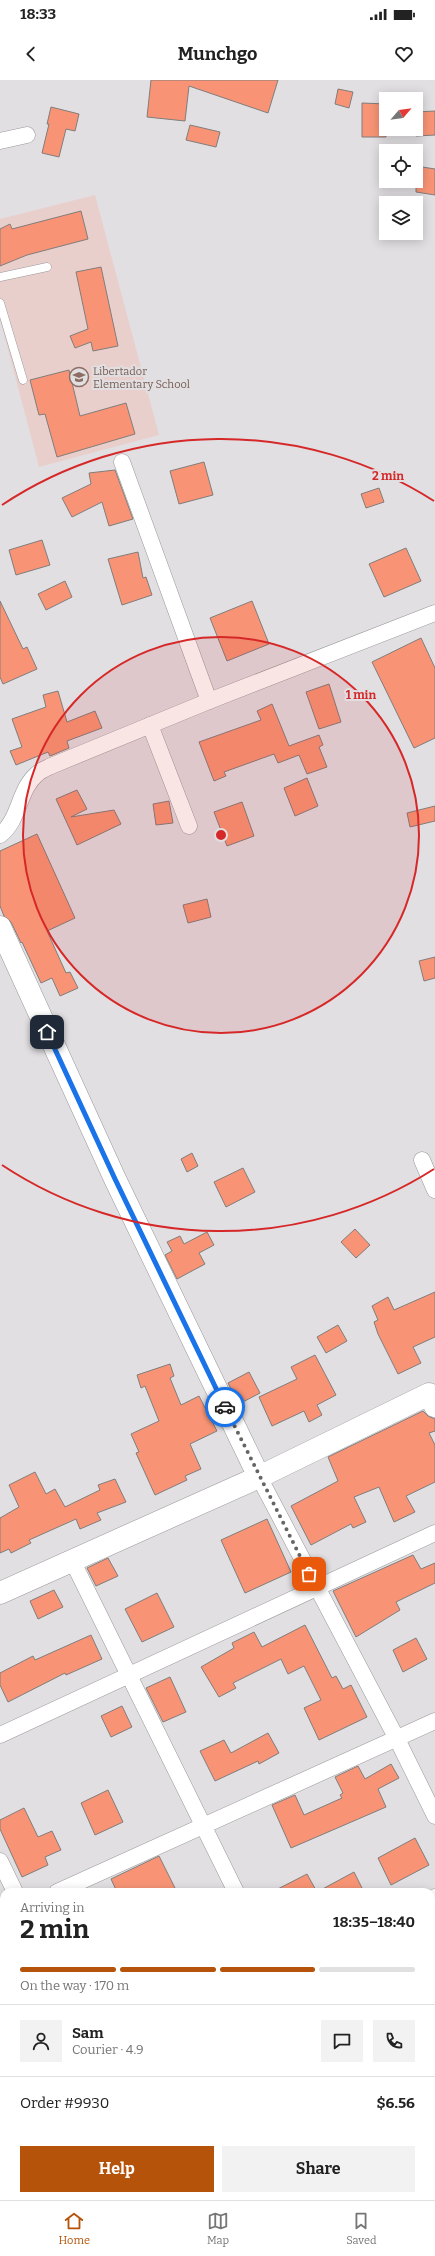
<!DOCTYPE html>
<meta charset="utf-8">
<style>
:root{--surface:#fff;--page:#f2f2f2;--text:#222;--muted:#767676;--line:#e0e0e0;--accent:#b45309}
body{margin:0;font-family:Bitter,serif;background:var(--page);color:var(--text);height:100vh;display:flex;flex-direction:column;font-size:15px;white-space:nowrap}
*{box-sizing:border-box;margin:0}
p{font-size:13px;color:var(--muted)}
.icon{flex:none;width:22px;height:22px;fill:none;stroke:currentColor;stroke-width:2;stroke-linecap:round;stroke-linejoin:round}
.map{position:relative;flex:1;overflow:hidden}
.sheet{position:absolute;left:0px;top:1808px;width:435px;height:312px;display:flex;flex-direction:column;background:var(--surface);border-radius:12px 12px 0 0;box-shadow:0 2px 10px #0003}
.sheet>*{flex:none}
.needle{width:26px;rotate:62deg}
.buttons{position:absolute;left:379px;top:12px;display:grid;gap:8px}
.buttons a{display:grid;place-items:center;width:44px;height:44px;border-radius:0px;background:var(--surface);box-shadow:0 2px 10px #0003;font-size:20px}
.pin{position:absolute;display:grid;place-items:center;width:34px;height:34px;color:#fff;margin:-17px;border-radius:8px;box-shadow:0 2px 6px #0006}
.courier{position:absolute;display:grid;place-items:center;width:40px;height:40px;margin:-20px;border:3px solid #1a73e8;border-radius:50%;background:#fff;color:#222;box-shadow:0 1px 5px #0007}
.overview em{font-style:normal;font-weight:700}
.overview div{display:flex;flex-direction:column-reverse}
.overview{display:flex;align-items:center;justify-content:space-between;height:68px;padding:0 20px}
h1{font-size:26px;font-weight:700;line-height:30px}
.bar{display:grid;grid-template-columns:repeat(4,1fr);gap:6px 4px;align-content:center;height:48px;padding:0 20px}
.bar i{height:5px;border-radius:3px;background:var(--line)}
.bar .selected{background:var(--accent)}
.bar p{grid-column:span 4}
.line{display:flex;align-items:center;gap:10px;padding:0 20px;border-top:1px solid var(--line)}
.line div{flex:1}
.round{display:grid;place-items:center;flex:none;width:42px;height:42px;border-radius:0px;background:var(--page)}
.primary-button{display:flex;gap:8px;margin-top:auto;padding:8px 20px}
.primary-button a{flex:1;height:46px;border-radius:0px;background:var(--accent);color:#fff;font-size:16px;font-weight:700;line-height:46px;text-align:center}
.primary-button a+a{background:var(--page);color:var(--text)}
.status{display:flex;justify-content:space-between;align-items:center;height:28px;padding:0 20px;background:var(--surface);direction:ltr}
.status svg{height:11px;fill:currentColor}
header{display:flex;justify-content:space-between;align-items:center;height:52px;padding:0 20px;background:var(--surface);font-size:18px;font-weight:700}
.tab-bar{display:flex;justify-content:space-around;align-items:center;height:56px;border-top:1px solid var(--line);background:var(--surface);font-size:11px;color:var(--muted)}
.tab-bar a{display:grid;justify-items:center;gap:2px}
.tab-bar .selected{color:var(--accent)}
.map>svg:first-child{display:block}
.education{fill:#e9cfcc}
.building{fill:#f89475;stroke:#807d7c}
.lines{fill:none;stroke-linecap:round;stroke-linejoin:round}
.lane-casing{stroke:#99989a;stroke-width:9}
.street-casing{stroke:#99989a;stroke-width:17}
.secondary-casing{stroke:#99989a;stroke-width:23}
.lane{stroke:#fff;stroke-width:8}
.street{stroke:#fff;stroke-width:16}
.secondary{stroke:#fff;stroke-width:22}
.done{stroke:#666566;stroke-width:4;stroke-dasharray:0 7.2}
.route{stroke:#1a73e8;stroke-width:5}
.ring{fill:none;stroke:#d62828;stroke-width:2}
.labels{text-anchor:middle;stroke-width:4;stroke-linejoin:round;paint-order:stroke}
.education-label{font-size:11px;fill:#785e54;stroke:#e1dfe2;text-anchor:start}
.centre{fill:#d62828;stroke:#e1dfe2;stroke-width:2}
.ring-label{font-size:12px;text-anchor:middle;font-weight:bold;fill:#d62828;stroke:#e1dfe2;stroke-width:4;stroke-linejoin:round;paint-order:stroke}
</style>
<div class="status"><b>18:33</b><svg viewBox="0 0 49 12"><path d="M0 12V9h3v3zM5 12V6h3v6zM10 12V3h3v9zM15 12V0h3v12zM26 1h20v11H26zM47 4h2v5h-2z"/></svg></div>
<header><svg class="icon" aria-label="back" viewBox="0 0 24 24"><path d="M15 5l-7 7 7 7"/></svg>Munchgo<svg class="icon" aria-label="heart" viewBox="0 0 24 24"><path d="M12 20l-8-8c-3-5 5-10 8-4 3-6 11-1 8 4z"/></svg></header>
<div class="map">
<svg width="435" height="2120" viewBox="0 0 435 2120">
<rect width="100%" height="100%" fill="#e1dfe2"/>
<polygon class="education" points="95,115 159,355 39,387 0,239 0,139"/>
<g class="building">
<polygon points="151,0 278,0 268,33 189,6 185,41 147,37"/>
<polygon points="338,9 353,12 349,28 335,24"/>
<polygon points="362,23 386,24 386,57 362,57"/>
<polygon points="51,27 79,34 75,51 66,49 59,77 42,73 49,44 47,44"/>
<polygon points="435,31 435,55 416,56 416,32"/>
<polygon points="190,45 220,52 216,67 186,60"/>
<polygon points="416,86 435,89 435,115 416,112"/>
<polygon points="81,131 88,159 27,175 0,186 0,149 10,144 12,149"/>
<polygon points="101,187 118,266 93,271 91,262 75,268 70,256 88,249 76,192"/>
<polygon points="69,290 80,336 126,323 135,354 57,377 45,334 39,335 30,300"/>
<polygon points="204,382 213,415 179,424 170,391"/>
<polygon points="115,390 133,439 109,446 102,422 72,437 62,418 91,404 89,393"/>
<polygon points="379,408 384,422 366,428 361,414"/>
<polygon points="42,460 50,485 16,495 9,470"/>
<polygon points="406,468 421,501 384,517 369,484"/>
<polygon points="138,472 143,498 146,497 152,515 122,525 108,479"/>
<polygon points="65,501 72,517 46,530 38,514"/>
<polygon points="0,521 23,569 27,567 37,589 3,604 0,597"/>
<polygon points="252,521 269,564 227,581 210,538"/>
<polygon points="421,558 435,588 435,658 414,668 372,582"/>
<polygon points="329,604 341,642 319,649 306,612"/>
<polygon points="58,611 67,642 95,631 102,648 67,661 69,668 50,676 48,672 16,685 10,671 22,667 12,639 46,627 43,615"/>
<polygon points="272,624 289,666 319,655 323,665 319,667 327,687 307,694 299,675 278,683 274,674 224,692 226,696 214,701 199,662 261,640 257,631"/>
<polygon points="307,698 318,726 295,736 284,708"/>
<polygon points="77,710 87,729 71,737 114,730 121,744 77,765 56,719"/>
<polygon points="169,721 173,743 156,745 153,724"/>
<polygon points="242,722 254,756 227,766 214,732"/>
<polygon points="435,726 435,741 410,747 407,733"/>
<polygon points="37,754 75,838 47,851 66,893 70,892 78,908 60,916 52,898 41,903 22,862 21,863 11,842 4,836 0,826 0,771"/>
<polygon points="207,819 211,837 188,843 183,825"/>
<polygon points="435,877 435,898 424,901 419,881"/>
<polygon points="192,1073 198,1086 187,1092 181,1079"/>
<polygon points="243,1088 255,1112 226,1127 214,1102"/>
<polygon points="355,1149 370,1165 356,1178 341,1162"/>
<polygon points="207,1152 214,1165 199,1173 205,1184 177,1199 165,1175 172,1171 167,1162 180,1156 184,1164"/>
<polygon points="435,1212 435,1257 413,1267 421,1283 398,1294 378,1254 374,1242 378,1240 372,1226 388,1217 394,1230"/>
<polygon points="338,1245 347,1261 326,1273 317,1257"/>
<polygon points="315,1275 336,1315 317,1325 322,1335 309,1342 304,1331 272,1346 259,1317 297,1299 291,1287"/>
<polygon points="170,1284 174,1296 170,1298 181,1325 199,1316 217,1351 190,1364 201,1389 185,1396 187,1400 155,1415 136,1373 139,1372 131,1354 159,1341 145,1306 141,1308 137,1295"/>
<polygon points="249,1292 260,1313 239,1324 228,1303"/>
<polygon points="423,1331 428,1336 435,1339 435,1351 429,1353 435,1365 435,1402 406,1416 415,1432 394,1442 379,1407 354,1417 366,1442 353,1448 351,1444 311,1465 291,1426 338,1401 328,1377"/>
<polygon points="35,1392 46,1414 55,1409 65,1427 100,1410 98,1405 115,1399 126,1422 97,1433 101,1440 80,1449 76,1439 29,1460 31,1463 11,1473 9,1469 0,1473 0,1438 19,1427 9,1405"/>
<polygon points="267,1439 291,1492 245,1513 221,1460"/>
<polygon points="413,1475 421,1489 435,1483 435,1503 396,1522 400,1530 356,1557 333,1511"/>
<polygon points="108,1478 118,1496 96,1506 87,1488"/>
<polygon points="54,1510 63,1527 38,1539 30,1521"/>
<polygon points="157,1513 174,1547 142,1562 125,1529"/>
<polygon points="305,1545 332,1598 336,1596 343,1609 351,1605 367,1637 319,1660 304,1628 321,1620 304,1586 288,1594 281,1579 233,1603 236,1608 219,1617 201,1587 234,1568 232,1563 254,1552 262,1567"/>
<polygon points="91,1555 102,1579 66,1595 65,1593 8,1622 0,1605 0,1593 33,1576 35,1580"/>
<polygon points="416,1558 427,1579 403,1592 393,1570"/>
<polygon points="170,1597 186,1632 163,1642 146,1608"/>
<polygon points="122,1626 132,1647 111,1657 101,1636"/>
<polygon points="268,1653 279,1673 259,1684 258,1681 215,1701 200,1671 224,1660 231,1673"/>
<polygon points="391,1684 399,1698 378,1709 386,1727 291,1768 272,1725 295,1715 304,1735 342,1718 340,1715 343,1713 335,1697 358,1686 365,1699"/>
<polygon points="108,1710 123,1742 95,1755 81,1723"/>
<polygon points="24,1728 38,1757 52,1751 61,1770 45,1777 48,1785 22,1797 0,1749 0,1740"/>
<polygon points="415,1758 429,1785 391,1805 378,1778"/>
<polygon points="159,1776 177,1812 117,1812 111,1799"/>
<polygon points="354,1792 364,1812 272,1812 307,1794 317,1812"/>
</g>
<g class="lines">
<defs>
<g id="lane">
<polyline points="0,197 47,187"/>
<polyline points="0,223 23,300"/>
</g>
<g id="street">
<polyline points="0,61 27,55"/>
<polyline points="122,382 209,621"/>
<polyline points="150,645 189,746"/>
<path d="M0,755C20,740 18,710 37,694C41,690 47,688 51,686L209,621L435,533"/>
<polyline points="422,1080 435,1110"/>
<polyline points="259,1397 397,1659 435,1736"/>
<polyline points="72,1480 236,1812"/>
<polyline points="0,1655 435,1453"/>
<polyline points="0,1781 15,1812"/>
<polyline points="57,1812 435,1641"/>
<polyline points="431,1819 435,1817"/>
<polyline points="0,1838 4,1836"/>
<polyline points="431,1998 435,1996"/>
<polyline points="0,2018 4,2016"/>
<polyline points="153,2116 154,2120"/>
<polyline points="384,2116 386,2120"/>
<polyline points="183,2120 191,2116"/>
</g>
<g id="secondary">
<polyline points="0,847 115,1099 259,1397"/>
<polyline points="0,1513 259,1397 429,1314 435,1326"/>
</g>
</defs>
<use href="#lane" class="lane-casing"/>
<use href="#street" class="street-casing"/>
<use href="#secondary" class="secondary-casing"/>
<use href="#lane" class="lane"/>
<use href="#street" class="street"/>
<use href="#secondary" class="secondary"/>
</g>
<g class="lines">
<polyline class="done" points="225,1327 309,1494"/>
<polyline class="route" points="47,952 115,1099 225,1327"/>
</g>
<circle cx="221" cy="755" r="198" fill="#d62828" fill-opacity=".12"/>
<g class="ring">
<circle cx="221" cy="755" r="198"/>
<path d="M434 1089A396 396 0 0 1 2 1085M2 425A396 396 0 0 1 434 421"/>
</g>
<defs>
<symbol id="school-ring" viewBox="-11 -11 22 22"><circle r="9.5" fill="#e1dfe2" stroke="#8d6e63" stroke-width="1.5"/><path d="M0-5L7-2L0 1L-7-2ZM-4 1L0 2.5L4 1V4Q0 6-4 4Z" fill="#8d6e63"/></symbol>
</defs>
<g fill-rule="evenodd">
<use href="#school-ring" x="68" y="286" width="22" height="22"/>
</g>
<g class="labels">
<g class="education-label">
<text x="93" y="295">Libertador<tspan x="93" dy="13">Elementary School</tspan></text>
</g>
</g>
<circle cx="221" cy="755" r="6" class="centre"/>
<g class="ring-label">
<text x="388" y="400">2 min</text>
<text x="361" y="619">1 min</text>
</g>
</svg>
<div class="buttons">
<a><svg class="needle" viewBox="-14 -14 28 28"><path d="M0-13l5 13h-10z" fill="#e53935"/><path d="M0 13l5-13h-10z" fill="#767676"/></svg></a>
<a><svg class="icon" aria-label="locate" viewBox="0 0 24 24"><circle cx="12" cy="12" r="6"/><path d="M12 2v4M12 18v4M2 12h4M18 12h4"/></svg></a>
<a><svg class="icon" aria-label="layers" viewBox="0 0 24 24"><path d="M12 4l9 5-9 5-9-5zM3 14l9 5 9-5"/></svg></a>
</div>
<div class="pin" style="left:309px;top:1494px;background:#ea580c"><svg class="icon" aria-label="bag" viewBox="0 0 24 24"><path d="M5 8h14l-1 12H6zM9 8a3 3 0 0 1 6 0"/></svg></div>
<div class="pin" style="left:47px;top:952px;background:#1f2937"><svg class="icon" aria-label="home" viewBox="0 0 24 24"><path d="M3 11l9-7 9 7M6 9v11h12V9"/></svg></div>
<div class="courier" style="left:225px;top:1327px"><svg class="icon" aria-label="car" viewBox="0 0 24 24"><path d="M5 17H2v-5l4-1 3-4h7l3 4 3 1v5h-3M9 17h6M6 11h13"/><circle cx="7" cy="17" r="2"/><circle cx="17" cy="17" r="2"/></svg></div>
<section class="sheet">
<div class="overview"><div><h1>2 min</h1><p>Arriving in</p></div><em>18:35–18:40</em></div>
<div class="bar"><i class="selected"></i><i class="selected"></i><i class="selected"></i><i></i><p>On the way · 170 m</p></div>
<div class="line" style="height:72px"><a class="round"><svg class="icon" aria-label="person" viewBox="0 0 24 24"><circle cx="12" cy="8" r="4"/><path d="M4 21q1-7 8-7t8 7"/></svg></a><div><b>Sam</b><p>Courier · 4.9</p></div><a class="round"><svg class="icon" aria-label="chat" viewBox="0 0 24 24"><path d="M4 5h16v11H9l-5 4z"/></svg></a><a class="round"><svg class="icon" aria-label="phone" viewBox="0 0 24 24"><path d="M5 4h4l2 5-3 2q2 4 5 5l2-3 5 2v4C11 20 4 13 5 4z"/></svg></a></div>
<div class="line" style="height:52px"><div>Order #9930</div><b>$6.56</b></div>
<div class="primary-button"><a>Help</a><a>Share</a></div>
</section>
</div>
<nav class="tab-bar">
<a class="selected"><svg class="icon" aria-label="home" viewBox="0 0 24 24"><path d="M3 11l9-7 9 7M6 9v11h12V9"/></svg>Home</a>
<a><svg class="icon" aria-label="map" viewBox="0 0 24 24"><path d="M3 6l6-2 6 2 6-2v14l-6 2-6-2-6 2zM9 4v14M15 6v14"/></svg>Map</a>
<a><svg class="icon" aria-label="saved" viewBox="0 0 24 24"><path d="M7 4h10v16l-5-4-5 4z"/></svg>Saved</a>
</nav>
